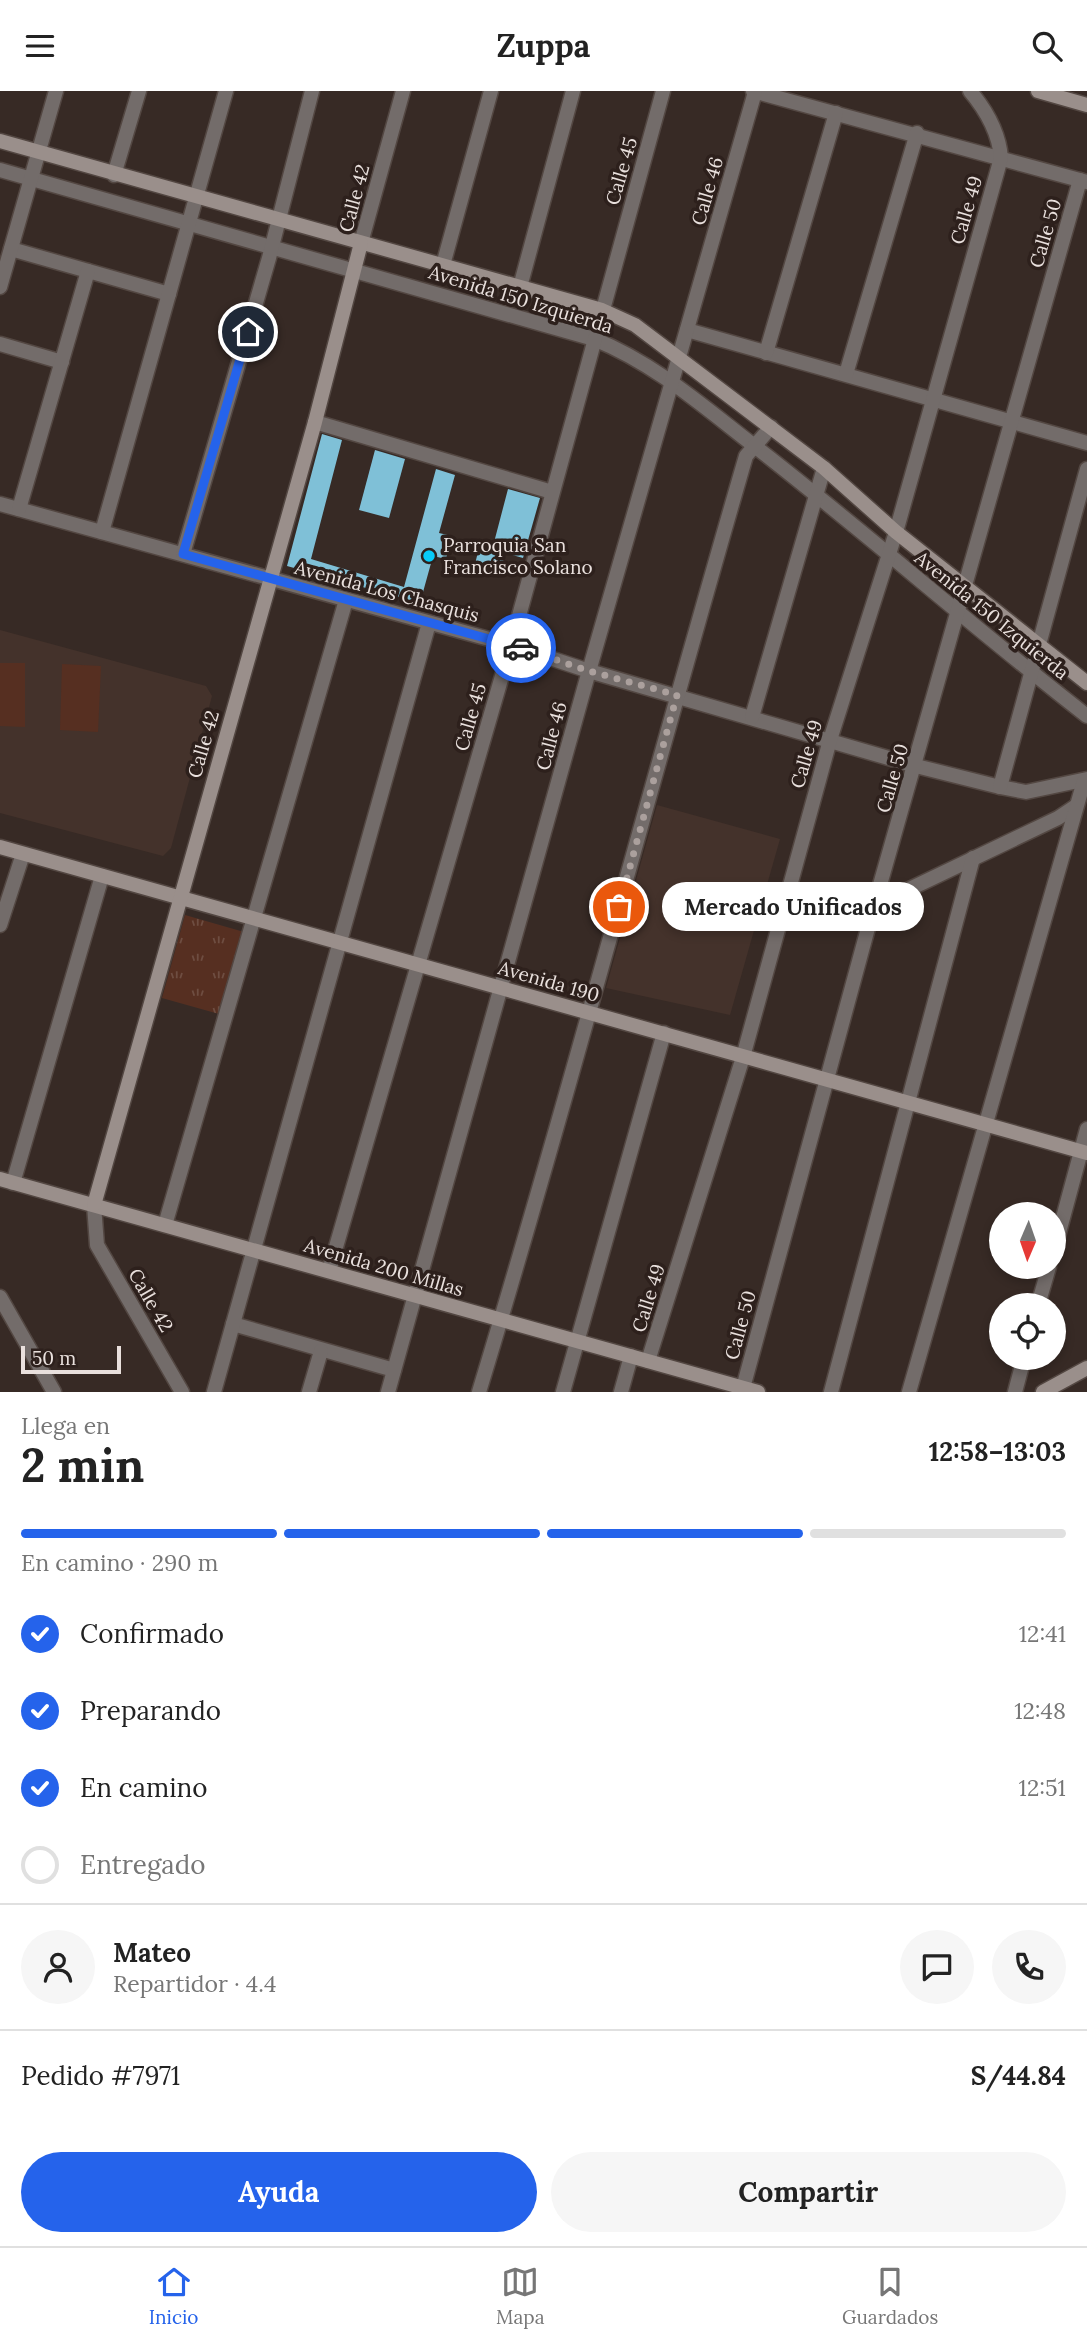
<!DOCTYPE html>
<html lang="es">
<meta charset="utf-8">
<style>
:root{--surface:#fff;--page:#f6f6f6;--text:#222;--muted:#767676;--line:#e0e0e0;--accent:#2563eb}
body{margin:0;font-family:Lora,serif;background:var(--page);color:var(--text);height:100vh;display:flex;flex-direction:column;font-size:26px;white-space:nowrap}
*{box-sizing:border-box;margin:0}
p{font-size:23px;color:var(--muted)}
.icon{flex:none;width:38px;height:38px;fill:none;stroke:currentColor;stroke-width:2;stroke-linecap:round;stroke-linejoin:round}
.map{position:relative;height:1301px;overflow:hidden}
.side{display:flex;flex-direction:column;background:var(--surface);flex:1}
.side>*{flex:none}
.needle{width:46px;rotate:182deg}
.fabs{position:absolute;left:989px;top:1111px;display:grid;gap:14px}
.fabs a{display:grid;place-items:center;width:77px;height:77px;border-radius:50%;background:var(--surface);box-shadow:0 4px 10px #0003;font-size:35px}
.scale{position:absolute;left:21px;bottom:18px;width:100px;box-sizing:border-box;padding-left:7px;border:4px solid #e9e0dd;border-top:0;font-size:19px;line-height:24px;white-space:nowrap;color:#e9e0dd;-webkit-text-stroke:5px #2d201c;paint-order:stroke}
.pin{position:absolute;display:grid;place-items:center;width:60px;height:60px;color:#fff;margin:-30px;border:4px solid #fff;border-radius:50%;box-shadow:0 2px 7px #0007}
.courier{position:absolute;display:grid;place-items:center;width:70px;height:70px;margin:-35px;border:5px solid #2563eb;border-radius:50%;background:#fff;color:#222;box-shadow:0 2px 9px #0007}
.bubble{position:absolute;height:49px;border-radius:24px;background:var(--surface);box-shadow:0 4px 10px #0003;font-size:23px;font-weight:700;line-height:49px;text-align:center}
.headline em{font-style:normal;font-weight:700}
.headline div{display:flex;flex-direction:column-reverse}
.headline{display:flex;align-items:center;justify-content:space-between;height:119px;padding:0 21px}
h1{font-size:46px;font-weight:700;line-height:52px}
.bar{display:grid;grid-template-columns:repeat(4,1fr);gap:10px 7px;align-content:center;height:84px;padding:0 21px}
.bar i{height:9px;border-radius:5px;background:var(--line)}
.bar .selected{background:var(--accent)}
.bar p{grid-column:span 4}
.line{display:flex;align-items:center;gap:18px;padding:0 21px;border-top:2px solid var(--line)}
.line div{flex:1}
.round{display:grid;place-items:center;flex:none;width:74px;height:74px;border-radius:37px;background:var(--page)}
ol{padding:0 21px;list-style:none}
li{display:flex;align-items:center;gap:21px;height:77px}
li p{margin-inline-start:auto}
li .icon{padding:7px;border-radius:50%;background:var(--accent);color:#fff;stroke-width:4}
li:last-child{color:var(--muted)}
li i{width:38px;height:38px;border:4px solid var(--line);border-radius:50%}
.cta{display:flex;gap:14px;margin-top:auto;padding:14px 21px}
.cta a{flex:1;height:80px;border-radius:42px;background:var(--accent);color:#fff;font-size:28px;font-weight:700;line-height:80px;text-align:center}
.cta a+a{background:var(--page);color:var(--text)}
header{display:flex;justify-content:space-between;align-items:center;height:91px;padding:0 21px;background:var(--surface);font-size:32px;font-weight:700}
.tab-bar{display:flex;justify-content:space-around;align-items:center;height:98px;border-top:2px solid var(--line);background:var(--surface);font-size:19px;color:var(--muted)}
.tab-bar a{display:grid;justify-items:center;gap:4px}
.tab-bar .selected{color:var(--accent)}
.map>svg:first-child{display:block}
.built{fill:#44322b}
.grass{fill:url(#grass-tufts)}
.pitch{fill:#562f21}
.building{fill:#7fc0d7}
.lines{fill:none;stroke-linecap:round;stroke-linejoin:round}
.street-casing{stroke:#534742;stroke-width:17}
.secondary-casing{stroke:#534742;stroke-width:17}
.street{stroke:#736c6a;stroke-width:14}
.secondary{stroke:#9a8f8b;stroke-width:14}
.done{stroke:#aba09d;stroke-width:7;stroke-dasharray:0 12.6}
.route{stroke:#2563eb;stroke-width:9}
.poi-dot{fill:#07cbf9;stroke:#2d201c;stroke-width:2.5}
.labels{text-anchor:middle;stroke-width:7;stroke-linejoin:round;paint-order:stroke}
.street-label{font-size:19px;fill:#e9e0dd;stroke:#2d201c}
.poi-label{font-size:19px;fill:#e9e0dd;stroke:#2d201c;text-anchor:start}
</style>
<header><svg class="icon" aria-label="menu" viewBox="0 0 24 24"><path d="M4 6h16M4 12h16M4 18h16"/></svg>Zuppa<svg class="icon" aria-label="search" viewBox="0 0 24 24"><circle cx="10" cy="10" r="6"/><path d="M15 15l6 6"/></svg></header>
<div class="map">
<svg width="1087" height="1301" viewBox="0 0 1087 1301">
<defs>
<pattern id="grass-tufts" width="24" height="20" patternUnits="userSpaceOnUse" patternTransform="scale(1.75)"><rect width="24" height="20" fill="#562f21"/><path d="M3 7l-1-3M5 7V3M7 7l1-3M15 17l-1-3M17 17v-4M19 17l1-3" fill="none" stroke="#6e4d41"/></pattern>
</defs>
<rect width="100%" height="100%" fill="#372a25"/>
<g class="built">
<polygon points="0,539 206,595 212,605 171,757 163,765 0,722"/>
<polygon points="657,714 780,748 730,924 606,897"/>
</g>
<polygon class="grass" points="185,824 244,841 219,923 162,907"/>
<g class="pitch">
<polygon points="0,572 25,572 25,636 0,635"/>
<polygon points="62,573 101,575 98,641 60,639"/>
</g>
<g class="building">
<polygon points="322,343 342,349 311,468 404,496 436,378 455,384 439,442 452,445 446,468 433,465 420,512 287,475"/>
<polygon points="375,359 405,368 389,427 359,419"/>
<polygon points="508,398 540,407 523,467 505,462 502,475 490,471 487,481 474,477 478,461 482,462 484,457 492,459"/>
</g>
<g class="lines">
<defs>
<g id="street">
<polyline points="753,0 1087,91"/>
<path d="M0,79L594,248C656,273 705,317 757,357C869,444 975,538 1087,625"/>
<polyline points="114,84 139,0"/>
<polyline points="361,152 403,0"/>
<polyline points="11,158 169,203"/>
<polyline points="443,174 491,0"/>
<polyline points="0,196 56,0"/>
<polyline points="520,196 573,0"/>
<polyline points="687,239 1087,352"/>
<polyline points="0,253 62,271"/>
<polyline points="766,262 836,22"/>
<polyline points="846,283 917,42"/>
<polyline points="315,331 552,401"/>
<polyline points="0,413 511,554 589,580 916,675 1000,696 1026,701 1087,688"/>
<polyline points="19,418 88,180"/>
<polyline points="102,441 226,0"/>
<polyline points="183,463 269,167 312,0"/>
<polyline points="752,626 824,377"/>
<polyline points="1000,696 1087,378"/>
<polyline points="874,815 1058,727 1076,715"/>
<polyline points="0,834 23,763"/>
<polyline points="13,1092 102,785"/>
<polyline points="94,1114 97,1154 182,1301"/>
<polyline points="165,1134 346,509"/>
<polyline points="1054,1160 1087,1038"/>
<polyline points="329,1180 511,554 663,0"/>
<polyline points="0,1206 54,1301"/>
<polyline points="1038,1214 1049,1176"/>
<polyline points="233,1233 394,1279"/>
<path d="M648,1270L743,966L830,649L896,441L1001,67C999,41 986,19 970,0"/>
<polyline points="743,1297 874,815 1080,89"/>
<polyline points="214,1301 429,532"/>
<polyline points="309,1301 321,1260"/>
<polyline points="388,1301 589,580 755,1"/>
<path d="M479,1301C573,991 655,677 746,365L771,336"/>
<polyline points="563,1301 664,942"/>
<polyline points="621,1301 631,1265"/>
<polyline points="831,1301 973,767"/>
<polyline points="909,1301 1084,690"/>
<polyline points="1015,1301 1024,1267"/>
</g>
<g id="secondary">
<polyline points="1038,0 1087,14"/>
<polyline points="0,50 602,219 635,234 824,377 896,441 1087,592"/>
<polyline points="0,756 1087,1062"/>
<polyline points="0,1088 758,1301"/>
<polyline points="94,1114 315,331 361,152"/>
<polyline points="1043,1301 1087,1277"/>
</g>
</defs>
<use href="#street" class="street-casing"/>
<use href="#secondary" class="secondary-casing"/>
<use href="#street" class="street"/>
<use href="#secondary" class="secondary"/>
</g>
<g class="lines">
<polyline class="done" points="521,557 589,580 677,604 619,816"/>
<polyline class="route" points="248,241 183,463 521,557"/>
</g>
<circle class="poi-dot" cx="429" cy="465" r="7"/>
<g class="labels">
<g class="street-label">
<text transform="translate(621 80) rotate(-74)" y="7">Calle 45</text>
<text transform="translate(707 100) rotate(-74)" y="7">Calle 46</text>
<text transform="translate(354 107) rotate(-75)" y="7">Calle 42</text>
<text transform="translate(966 119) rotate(-74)" y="7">Calle 49</text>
<text transform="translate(1045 142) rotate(-74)" y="7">Calle 50</text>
<text transform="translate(521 208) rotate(17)" y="7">Avenida 150 Izquierda</text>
<text transform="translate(387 500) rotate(15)" y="7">Avenida Los Chasquis</text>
<text transform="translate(992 524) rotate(39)" y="7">Avenida 150 Izquierda</text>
<text transform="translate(470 626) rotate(-74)" y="7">Calle 45</text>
<text transform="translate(551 645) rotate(-75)" y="7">Calle 46</text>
<text transform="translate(203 653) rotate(-74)" y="7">Calle 42</text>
<text transform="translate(806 663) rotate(-74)" y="7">Calle 49</text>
<text transform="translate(892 687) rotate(-74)" y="7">Calle 50</text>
<text transform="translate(549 890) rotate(16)" y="7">Avenida 190</text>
<text transform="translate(384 1176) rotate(16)" y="7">Avenida 200 Millas</text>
<text transform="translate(648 1207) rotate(-73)" y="7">Calle 49</text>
<text transform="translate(151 1209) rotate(60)" y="7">Calle 42</text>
<text transform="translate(740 1234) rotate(-75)" y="7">Calle 50</text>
</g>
<g class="poi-label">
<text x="443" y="461">Parroquia San<tspan x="443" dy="22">Francisco Solano</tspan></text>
</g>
</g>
</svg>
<div class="fabs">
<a><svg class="needle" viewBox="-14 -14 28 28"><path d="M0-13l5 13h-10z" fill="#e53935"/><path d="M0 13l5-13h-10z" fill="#767676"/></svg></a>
<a><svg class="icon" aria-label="locate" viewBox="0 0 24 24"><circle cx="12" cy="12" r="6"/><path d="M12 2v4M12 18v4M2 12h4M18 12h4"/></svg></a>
</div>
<div class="scale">50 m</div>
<div class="pin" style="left:619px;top:816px;background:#ea580c"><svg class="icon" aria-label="bag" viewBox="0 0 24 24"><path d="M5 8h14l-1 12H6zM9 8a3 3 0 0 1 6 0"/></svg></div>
<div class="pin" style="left:248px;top:241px;background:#1f2937"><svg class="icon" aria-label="home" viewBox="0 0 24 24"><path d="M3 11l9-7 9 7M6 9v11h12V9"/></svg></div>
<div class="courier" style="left:521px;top:557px"><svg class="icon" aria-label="car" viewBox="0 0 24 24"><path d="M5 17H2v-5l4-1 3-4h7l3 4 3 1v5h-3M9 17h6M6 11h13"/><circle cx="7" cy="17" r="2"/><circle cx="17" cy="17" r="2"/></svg></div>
<div class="bubble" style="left:662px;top:791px;width:262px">Mercado Unificados</div>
</div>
<section class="side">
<div class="headline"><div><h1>2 min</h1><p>Llega en</p></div><em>12:58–13:03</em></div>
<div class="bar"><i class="selected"></i><i class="selected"></i><i class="selected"></i><i></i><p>En camino · 290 m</p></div>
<ol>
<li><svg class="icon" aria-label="check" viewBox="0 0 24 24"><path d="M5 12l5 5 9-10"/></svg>Confirmado<p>12:41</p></li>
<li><svg class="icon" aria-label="check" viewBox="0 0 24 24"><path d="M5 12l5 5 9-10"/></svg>Preparando<p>12:48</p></li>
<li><svg class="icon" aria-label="check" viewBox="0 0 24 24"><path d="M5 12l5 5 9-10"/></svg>En camino<p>12:51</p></li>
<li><i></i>Entregado</li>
</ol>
<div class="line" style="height:126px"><a class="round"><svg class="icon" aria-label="person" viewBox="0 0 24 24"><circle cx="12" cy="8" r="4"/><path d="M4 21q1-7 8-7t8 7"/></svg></a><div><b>Mateo</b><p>Repartidor · 4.4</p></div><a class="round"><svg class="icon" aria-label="chat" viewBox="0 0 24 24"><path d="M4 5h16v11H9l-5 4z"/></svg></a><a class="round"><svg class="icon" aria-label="phone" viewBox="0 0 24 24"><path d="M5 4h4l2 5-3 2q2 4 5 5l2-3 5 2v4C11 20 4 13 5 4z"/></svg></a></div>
<div class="line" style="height:91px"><div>Pedido #7971</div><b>S/44.84</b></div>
<div class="cta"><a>Ayuda</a><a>Compartir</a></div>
</section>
<nav class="tab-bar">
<a class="selected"><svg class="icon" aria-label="home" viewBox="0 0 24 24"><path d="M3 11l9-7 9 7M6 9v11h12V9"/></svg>Inicio</a>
<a><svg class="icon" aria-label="map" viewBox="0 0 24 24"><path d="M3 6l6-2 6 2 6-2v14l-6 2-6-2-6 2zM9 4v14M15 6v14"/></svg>Mapa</a>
<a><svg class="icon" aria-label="saved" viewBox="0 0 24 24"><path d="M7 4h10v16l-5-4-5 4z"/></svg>Guardados</a>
</nav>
